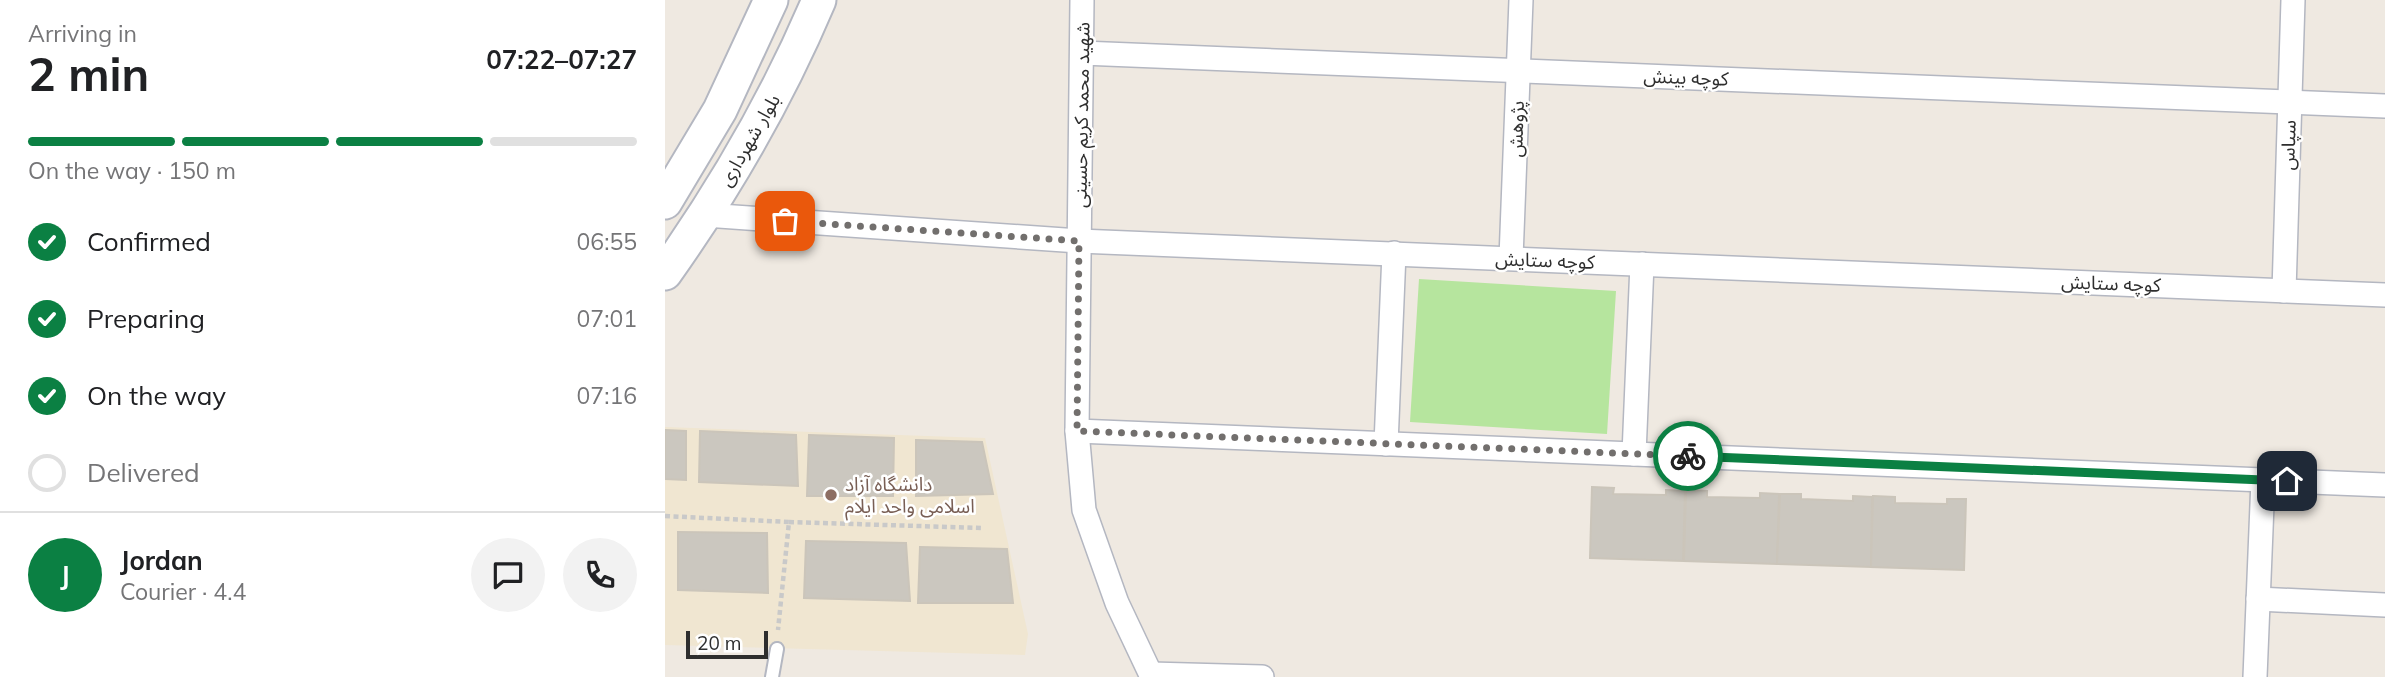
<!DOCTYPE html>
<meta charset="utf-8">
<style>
:root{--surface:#fff;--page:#f2f2f2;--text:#202124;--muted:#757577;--line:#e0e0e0;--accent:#0b8043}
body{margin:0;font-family:Mulish,"Noto Sans Arabic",sans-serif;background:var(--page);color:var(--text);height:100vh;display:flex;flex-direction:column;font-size:26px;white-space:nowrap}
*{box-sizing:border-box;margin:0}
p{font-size:23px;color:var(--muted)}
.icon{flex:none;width:38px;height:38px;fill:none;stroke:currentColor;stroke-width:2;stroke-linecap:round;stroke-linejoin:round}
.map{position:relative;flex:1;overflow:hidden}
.details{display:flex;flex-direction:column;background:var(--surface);width:665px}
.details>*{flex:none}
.scale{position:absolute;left:21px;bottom:18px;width:82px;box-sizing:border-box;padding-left:7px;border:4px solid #2e2e2e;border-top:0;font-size:19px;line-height:24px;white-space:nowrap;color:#2e2e2e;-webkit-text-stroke:5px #fff;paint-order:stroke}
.pin{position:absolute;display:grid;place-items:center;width:60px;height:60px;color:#fff;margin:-30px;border-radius:14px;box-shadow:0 4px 10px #0006}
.courier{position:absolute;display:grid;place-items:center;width:70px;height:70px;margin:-35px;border:5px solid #0b8043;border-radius:50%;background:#fff;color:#222;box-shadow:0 2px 9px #0007}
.overview em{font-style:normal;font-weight:700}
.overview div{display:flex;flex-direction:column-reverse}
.overview{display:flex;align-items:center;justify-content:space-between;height:119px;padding:0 28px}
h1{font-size:46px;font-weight:700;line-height:52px}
.bar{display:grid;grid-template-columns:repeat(4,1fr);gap:10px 7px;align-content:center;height:84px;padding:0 28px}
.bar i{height:9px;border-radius:5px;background:var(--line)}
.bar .selected{background:var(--accent)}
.bar p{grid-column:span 4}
.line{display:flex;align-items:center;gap:18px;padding:0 28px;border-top:2px solid var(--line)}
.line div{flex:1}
.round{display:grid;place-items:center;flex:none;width:74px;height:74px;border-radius:37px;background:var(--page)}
ol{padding:0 28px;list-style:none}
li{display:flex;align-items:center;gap:21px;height:77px}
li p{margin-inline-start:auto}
li .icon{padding:7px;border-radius:50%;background:var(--accent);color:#fff;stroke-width:4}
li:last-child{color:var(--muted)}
li i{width:38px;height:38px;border:4px solid var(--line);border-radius:50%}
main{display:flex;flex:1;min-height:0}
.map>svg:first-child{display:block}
.education{fill:#f0e6d1}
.green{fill:#b6e59e}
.building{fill:#cbc7bf;stroke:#cbc5ba;stroke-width:2}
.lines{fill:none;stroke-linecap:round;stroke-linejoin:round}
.lane-casing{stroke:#b4b7c1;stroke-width:16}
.street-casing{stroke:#b4b7c1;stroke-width:26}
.secondary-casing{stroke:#b4b7c1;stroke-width:37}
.path{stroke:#c9c9c9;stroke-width:4.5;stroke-dasharray:5 3.5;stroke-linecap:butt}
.lane{stroke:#fff;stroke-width:12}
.street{stroke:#fff;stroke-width:23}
.secondary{stroke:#fff;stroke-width:33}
.done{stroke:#726f6d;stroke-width:7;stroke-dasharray:0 12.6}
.route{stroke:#0b8043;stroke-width:9}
.education-dot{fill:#8d6e63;stroke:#fff;stroke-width:2.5}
.labels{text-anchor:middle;stroke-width:5;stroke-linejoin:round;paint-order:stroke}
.street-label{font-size:19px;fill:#2e2e2e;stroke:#fff}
.education-label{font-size:19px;fill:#785e54;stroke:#fff;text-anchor:start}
</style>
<main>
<section class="details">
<div class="overview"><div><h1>2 min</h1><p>Arriving in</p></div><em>07:22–07:27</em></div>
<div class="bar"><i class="selected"></i><i class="selected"></i><i class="selected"></i><i></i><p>On the way · 150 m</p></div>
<ol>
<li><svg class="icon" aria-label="check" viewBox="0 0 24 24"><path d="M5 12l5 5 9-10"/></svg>Confirmed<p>06:55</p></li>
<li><svg class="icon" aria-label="check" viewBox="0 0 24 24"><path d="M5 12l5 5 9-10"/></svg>Preparing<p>07:01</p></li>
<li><svg class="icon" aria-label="check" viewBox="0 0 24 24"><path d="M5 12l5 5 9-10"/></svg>On the way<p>07:16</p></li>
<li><i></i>Delivered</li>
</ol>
<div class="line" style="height:126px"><b class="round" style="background:var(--accent);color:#fff">J</b><div><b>Jordan</b><p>Courier · 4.4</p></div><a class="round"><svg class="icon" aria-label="chat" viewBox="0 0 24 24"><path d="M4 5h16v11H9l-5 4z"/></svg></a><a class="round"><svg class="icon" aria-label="phone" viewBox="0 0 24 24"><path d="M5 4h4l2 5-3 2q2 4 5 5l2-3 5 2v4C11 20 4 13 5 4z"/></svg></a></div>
</section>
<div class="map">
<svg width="1720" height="677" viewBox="0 0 1720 677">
<rect width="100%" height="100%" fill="#efe9e1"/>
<polygon class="education" points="0,427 320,438 363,634 360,655 0,645"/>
<polygon class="green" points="754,279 951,291 942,434 745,422"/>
<g class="building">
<polygon points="0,430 21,431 21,480 0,479"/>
<polygon points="35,431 131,435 133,486 34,482"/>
<polygon points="144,435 229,438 228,496 142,496"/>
<polygon points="251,440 317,442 328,494 251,496"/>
<polygon points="927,487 949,488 948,494 1001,495 1001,490 1020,491 1018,561 925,558"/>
<polygon points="1021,490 1042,491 1042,497 1095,498 1095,493 1114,494 1112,564 1019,561"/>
<polygon points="1115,494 1136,494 1136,499 1188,501 1188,496 1207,497 1206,567 1112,564"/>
<polygon points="1208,496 1230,497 1230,503 1282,504 1282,499 1301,499 1299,570 1206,567"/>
<polygon points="13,532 102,533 103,593 13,590"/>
<polygon points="141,541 241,543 245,601 139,598"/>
<polygon points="255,547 342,549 348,603 253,603"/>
</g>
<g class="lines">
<defs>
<polyline id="lane" points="107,677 112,649"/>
<g id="street">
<polyline points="417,0 412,431 419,510 452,603 487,677"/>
<polyline points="417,53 1720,106"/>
<polyline points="40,215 414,241 1720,295"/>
<polyline points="846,258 856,0"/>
<polyline points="1619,291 1628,0"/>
<polyline points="412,431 1720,485"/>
<polyline points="721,444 729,253"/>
<polyline points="969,454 977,264"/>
<polyline points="1593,599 1720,605"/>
<polyline points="486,674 597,677"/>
<polyline points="1590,677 1598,480"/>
</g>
<g id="secondary">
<polyline points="0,202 55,110 106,0"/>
<path d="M0,273C61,187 113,97 154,0"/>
</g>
</defs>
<use href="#lane" class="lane-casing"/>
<use href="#street" class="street-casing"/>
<use href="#secondary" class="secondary-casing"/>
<g class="path">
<polyline points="0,516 124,522 113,630"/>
<polyline points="124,522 317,528"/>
</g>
<use href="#lane" class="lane"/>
<use href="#street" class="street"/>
<use href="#secondary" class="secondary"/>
</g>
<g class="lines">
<polyline class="done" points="120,221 414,241 412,431 1023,456"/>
<polyline class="route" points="1023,456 1622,481"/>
</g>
<circle class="education-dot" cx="166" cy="495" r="7"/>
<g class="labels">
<g class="street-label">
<text transform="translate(1021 77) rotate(2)" y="7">کوچه بینش</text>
<text transform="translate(416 115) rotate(-89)" y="7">شهید محمد‌ کریم حسینی</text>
<text transform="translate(851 129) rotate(-88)" y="7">پژوهش</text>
<text transform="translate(84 140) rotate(-60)" y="7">بلوار شهرداری</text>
<text transform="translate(1623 145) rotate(-88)" y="7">سپاس</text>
<text transform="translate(880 260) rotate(2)" y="7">کوچه ستایش</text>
<text transform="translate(1446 283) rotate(2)" y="7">کوچه ستایش</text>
</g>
<g class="education-label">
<text x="180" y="491">دانشگاه آزاد<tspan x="180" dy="22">اسلامی واحد ایلام</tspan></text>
</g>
</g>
</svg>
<div class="scale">20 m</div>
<div class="pin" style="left:120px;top:221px;background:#ea580c"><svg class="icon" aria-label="bag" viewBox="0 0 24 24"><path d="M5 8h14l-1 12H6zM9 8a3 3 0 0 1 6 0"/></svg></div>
<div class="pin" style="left:1622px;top:481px;background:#1f2937"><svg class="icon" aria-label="home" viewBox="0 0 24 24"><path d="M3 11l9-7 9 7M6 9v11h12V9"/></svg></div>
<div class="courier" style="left:1023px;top:456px"><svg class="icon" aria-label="bike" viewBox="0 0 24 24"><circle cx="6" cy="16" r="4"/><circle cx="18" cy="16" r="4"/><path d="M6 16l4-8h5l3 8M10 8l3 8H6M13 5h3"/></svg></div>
</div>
</main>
